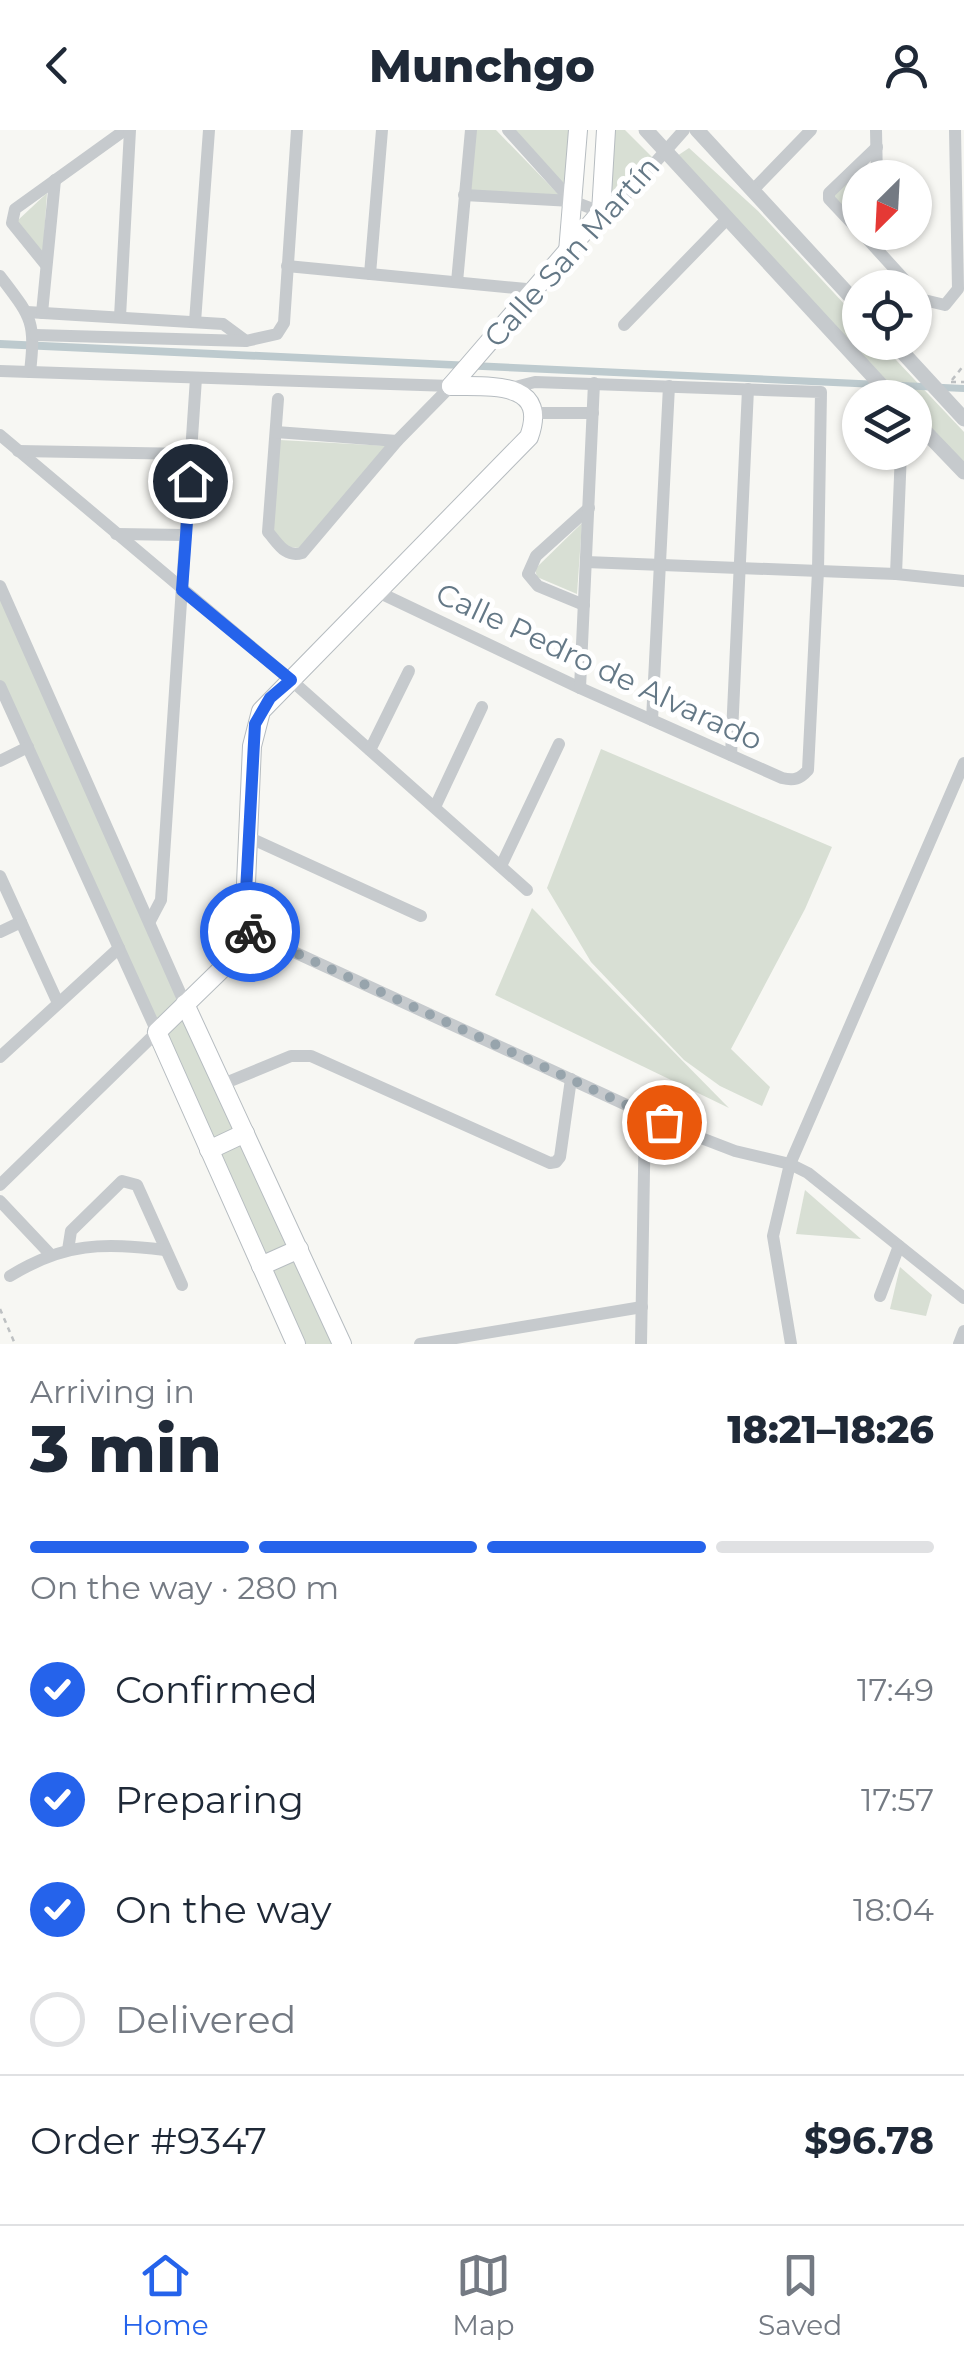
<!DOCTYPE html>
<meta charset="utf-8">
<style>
:root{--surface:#fff;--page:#f6f6f7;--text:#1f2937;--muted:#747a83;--line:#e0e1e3;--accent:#2563eb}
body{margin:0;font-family:Montserrat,sans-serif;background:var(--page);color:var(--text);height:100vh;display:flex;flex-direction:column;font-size:38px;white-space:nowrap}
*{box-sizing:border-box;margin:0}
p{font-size:32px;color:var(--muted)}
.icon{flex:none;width:55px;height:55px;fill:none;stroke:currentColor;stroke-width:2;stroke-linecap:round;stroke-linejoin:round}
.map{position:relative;height:1214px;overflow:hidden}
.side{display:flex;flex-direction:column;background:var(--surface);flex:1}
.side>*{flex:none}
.needle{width:65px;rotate:204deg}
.fabs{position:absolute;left:842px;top:30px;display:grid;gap:20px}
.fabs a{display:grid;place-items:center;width:90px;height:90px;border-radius:50%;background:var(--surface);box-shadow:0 2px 8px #0004;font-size:50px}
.pin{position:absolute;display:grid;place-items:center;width:85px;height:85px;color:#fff;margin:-42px;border:5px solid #fff;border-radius:50%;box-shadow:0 2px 10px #0007}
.courier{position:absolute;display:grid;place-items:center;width:100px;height:100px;margin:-50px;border:8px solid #2563eb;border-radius:50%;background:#fff;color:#222;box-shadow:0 2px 12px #0007}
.summary em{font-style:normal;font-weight:800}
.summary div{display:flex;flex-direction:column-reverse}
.summary{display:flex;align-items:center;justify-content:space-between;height:170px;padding:0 30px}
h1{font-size:65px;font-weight:800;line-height:75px}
.bar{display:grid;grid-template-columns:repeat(4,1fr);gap:15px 10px;align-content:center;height:120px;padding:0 30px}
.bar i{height:12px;border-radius:8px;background:var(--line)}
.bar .active{background:var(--accent)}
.bar p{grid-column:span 4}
.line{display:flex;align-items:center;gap:25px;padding:0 30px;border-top:2px solid var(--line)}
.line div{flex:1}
ol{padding:0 30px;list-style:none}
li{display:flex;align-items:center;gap:30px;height:110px}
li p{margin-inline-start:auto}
li .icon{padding:10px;border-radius:50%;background:var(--accent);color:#fff;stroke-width:4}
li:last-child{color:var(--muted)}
li i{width:55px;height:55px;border:5px solid var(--line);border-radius:50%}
header{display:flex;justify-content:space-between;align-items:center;height:130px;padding:0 30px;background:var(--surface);font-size:45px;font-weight:800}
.dock{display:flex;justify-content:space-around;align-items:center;height:140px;border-top:2px solid var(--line);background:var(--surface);font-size:28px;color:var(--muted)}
.dock a{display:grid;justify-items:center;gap:5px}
.dock .active{color:var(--accent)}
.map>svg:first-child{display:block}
.green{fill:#d8dfd4}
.water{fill:#bdcace}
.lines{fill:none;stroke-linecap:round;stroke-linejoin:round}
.secondary-casing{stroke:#b6bcc0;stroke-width:20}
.path{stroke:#bdc0c2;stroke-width:2.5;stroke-dasharray:5 5;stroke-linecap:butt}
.minor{stroke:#c6cacd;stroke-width:12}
.tertiary{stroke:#c6cacd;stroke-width:15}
.secondary{stroke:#fff;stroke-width:18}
.done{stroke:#97a4ac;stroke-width:10;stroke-dasharray:0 18}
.route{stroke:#2563eb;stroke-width:12}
.labels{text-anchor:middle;stroke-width:10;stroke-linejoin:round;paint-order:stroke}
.street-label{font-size:30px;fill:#647886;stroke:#fff}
</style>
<header><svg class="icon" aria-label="back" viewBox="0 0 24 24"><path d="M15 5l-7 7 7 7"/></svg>Munchgo<svg class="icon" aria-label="person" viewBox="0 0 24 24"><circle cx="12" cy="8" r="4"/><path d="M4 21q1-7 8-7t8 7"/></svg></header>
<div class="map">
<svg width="964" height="1214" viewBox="0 0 964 1214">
<rect width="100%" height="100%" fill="#f7f7f3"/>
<g class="green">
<polygon points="475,0 496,0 562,68 468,62"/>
<polygon points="515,0 570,0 565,56"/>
<polygon points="614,0 625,0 653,28 621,68 607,75"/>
<polygon points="689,18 758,81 860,191 860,212 880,213 964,302 964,335 915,282 915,268 901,267 677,26"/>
<polygon points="870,34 871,47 860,48 860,97 833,69 835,62"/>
<polygon points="47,63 43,123 16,92"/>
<polygon points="280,310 389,316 300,418 287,417 273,400"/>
<polygon points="582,393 577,464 537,447 535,439"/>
<polygon points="0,464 338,1214 300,1214 0,551"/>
<polygon points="601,619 832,717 805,779 731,919 770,957 762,976 720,956 684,930 591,832 547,758"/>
<polygon points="532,778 729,978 495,865"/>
<polygon points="805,1060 861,1109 796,1104"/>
<polygon points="900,1137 932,1165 926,1186 890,1179"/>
</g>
<polygon class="water" points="0,210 902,252 964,255 964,262 0,218"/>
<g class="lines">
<defs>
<g id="secondary">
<polyline points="568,122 578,0"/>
<polyline points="451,256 601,82 606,0"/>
<polyline points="185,874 342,1214"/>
<polyline points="209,1020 245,1003"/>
<polyline points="261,1136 299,1119"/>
<path d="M296,1214L157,902L231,830L244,799L252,616L261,581L529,307C550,249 486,257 451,256"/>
</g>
</defs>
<use href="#secondary" class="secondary-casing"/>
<g class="path">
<polyline points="952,250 964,235"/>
<polyline points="951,252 964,252"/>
<polyline points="0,1179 15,1214"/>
</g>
<g class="minor">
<polyline points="508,0 572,71"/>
<polyline points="876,0 877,48"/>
<polyline points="752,61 811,0"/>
<polyline points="464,65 572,71 601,82 622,70 684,0"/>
<polyline points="860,102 829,69 829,63 877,17"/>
<polyline points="861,102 912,158"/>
<polyline points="46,135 12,93 15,79 125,0"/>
<polyline points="287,136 537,160"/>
<polyline points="370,144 382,0"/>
<path d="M0,146C31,187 36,190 30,242"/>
<polyline points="457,152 471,0"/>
<polyline points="915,161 924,170 945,175 958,159 955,0"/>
<polyline points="27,182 223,194 246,211"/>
<polyline points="42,183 55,50"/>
<polyline points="120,187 130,0"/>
<polyline points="195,192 209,0"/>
<polyline points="624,195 728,88"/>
<polyline points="35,205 246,211 277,204 284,193 297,0"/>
<polyline points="0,241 451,256"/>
<path d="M278,269L268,402C278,413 285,428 302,423L397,311L451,256"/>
<polyline points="532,283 593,283"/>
<polyline points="276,302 397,311"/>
<polyline points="0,305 291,550 527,760"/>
<polyline points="18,321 191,324"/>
<polyline points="116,404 186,405"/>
<polyline points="586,432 896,444 964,451"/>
<polyline points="896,444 901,322"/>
<polyline points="0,456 185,874"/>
<path d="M378,462L580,558L782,648C794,651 800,649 808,640L818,441L821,262L535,252L511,258"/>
<polyline points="584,475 538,456 528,444 536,426 589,378"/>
<polyline points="0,556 157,902 0,1055"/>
<polyline points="580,558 594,253"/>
<polyline points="652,590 669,256"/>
<polyline points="370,620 409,541"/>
<polyline points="731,625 748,259"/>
<polyline points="0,631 28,617"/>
<polyline points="435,677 482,577"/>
<polyline points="248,707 421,786"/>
<polyline points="501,736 559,614"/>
<polyline points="0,746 58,873"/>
<polyline points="150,791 161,770 196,248"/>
<polyline points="244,799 683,1001 735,1021 790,1034 808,1043 964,1168"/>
<polyline points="0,802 21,792"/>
<polyline points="0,927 119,818"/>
<polyline points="223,954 291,926 311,926 550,1033 556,1032 560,1027 571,949"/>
<polyline points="0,1071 50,1124"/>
<polyline points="68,1120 71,1101 122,1051 137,1055 182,1155"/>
<path d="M10,1146C65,1112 103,1113 165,1120"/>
<polyline points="880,1166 899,1116"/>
<polyline points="420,1214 642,1177"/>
<polyline points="641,1214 645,984"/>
<polyline points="791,1214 773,1106 790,1034 964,633"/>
<polyline points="959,1214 964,1201"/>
</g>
<g class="tertiary">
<polyline points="646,0 893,268"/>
<polyline points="697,0 860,177"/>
<polyline points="893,212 964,289"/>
<polyline points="915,291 964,342"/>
</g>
<use href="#secondary" class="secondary"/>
</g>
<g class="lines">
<polyline class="done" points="250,802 664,992"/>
<polyline class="route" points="190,351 182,460 291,550 270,568 255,594 244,799 250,802"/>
</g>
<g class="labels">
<g class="street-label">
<text transform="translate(572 122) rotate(-48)" y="10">Calle San Martín</text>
<text transform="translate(599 537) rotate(25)" y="10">Calle Pedro de Alvarado</text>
</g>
</g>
</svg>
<div class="fabs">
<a><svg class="needle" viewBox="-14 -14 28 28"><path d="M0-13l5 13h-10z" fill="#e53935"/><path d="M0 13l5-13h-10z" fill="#747a83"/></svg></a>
<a><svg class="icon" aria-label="locate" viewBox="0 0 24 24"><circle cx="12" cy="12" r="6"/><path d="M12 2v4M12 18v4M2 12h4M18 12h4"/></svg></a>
<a><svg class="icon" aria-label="layers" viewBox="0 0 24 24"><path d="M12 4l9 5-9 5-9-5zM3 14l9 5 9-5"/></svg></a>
</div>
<div class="pin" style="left:664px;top:992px;background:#ea580c"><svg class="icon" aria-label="bag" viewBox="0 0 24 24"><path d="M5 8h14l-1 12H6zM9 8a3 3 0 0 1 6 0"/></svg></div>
<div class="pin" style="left:190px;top:351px;background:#1f2937"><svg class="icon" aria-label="home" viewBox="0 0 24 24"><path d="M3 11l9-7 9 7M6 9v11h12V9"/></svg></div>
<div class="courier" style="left:250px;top:802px"><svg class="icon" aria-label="bike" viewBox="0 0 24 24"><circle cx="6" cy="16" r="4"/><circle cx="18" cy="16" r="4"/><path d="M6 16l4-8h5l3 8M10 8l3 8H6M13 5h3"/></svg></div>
</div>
<section class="side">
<div class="summary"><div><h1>3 min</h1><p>Arriving in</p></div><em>18:21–18:26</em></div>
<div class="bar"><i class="active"></i><i class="active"></i><i class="active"></i><i></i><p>On the way · 280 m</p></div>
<ol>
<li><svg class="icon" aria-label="check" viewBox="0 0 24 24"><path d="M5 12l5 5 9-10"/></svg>Confirmed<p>17:49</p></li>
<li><svg class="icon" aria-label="check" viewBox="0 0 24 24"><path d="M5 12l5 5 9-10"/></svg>Preparing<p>17:57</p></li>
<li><svg class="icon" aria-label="check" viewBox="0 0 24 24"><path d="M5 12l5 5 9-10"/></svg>On the way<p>18:04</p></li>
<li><i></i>Delivered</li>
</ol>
<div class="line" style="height:130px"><div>Order #9347</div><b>$96.78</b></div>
</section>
<nav class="dock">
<a class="active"><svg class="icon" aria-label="home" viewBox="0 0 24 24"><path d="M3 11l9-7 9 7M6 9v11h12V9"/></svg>Home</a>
<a><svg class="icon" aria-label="map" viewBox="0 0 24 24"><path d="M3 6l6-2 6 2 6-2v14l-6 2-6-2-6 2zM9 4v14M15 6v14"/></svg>Map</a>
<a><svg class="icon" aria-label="saved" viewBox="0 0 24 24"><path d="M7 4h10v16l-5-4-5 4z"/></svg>Saved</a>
</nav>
